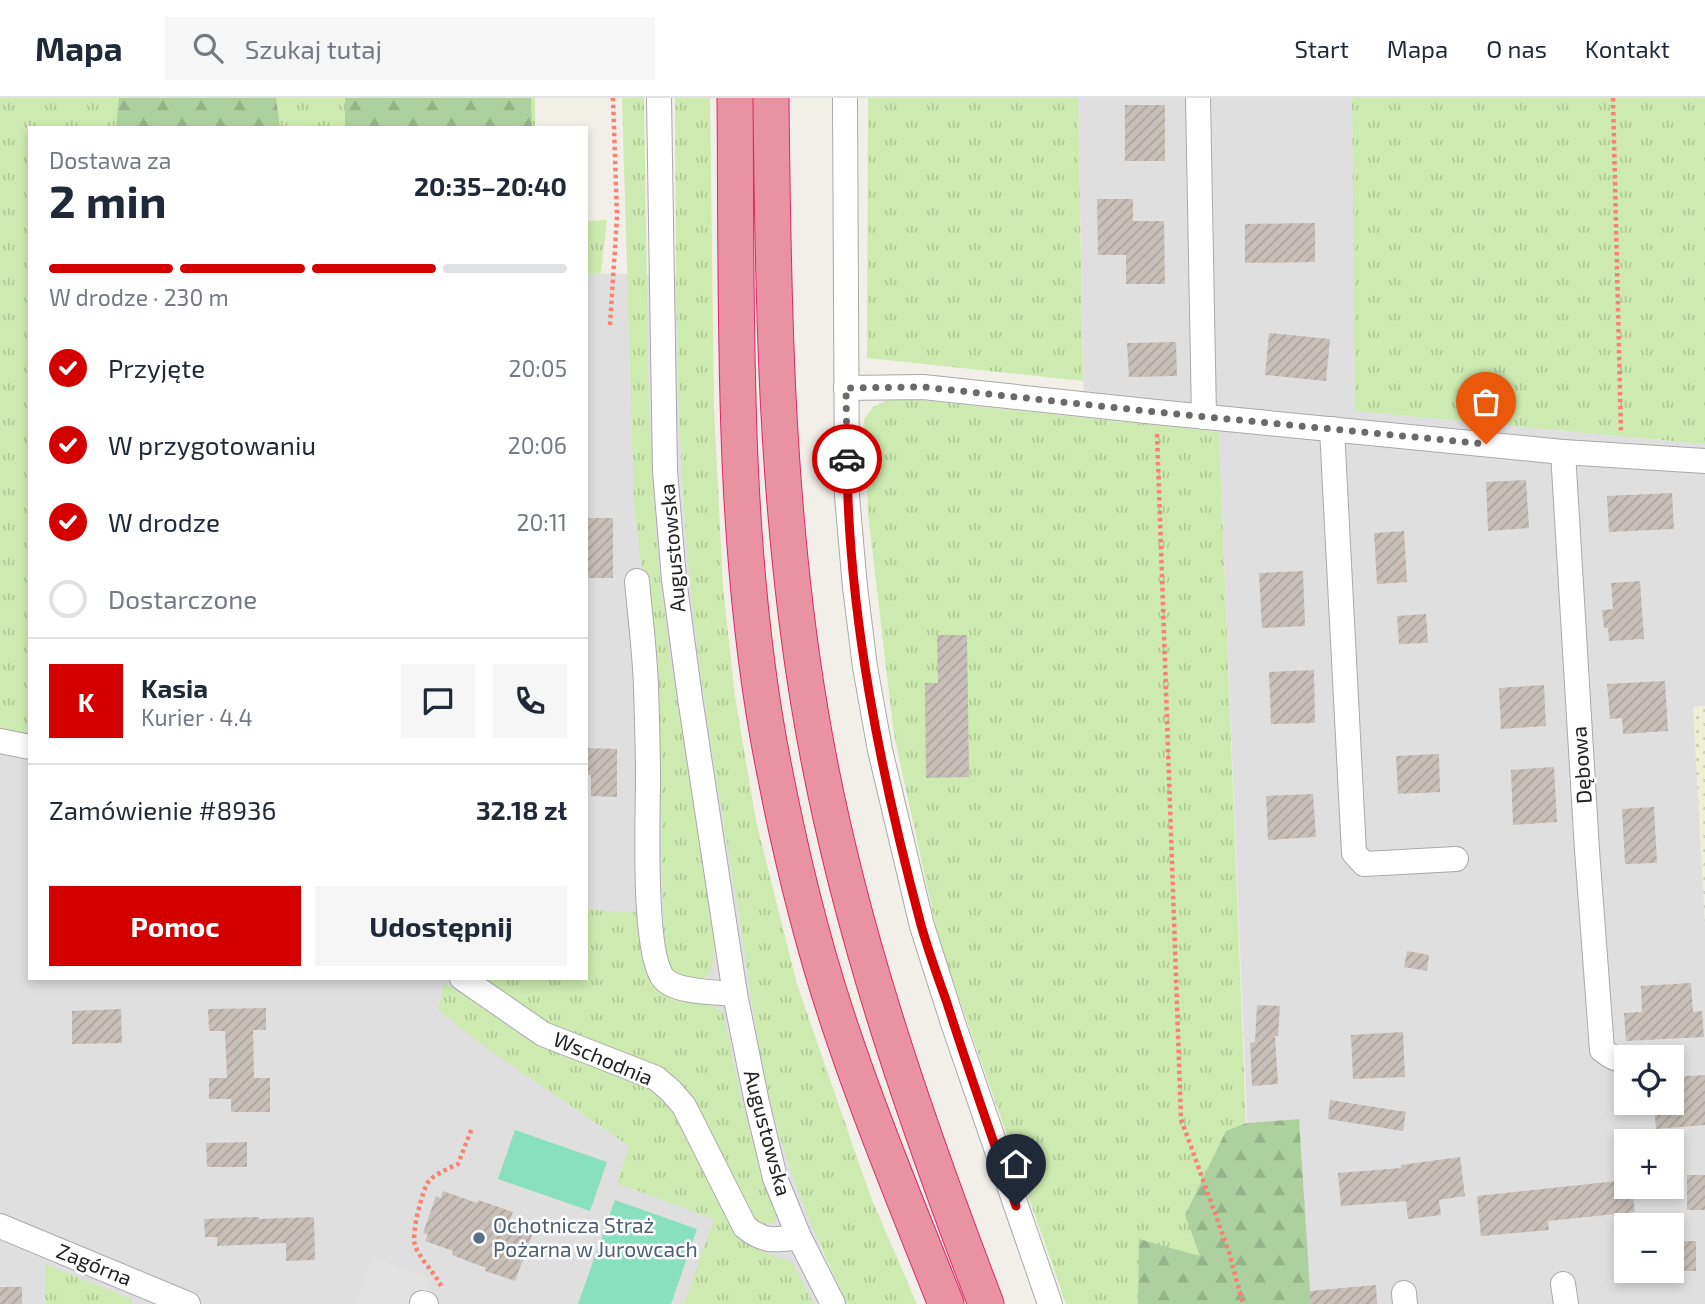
<!DOCTYPE html>
<html lang="pl">
<meta charset="utf-8">
<style>
:root{--surface:#fff;--page:#f6f6f7;--text:#1f2937;--muted:#747a83;--line:#e0e1e3;--accent:#d40000}
body{margin:0;font-family:"Exo 2",sans-serif;background:var(--page);color:var(--text);height:100vh;display:flex;flex-direction:column;font-size:26px;white-space:nowrap}
*{box-sizing:border-box;margin:0}
p{font-size:23px;color:var(--muted)}
.icon{flex:none;width:38px;height:38px;fill:none;stroke:currentColor;stroke-width:2;stroke-linecap:round;stroke-linejoin:round}
.map{position:relative;flex:1;overflow:hidden}
.details{position:absolute;left:28px;top:28px;width:560px;height:854px;display:flex;flex-direction:column;background:var(--surface);border-radius:0px;box-shadow:0 4px 10px #0003}
.details>*{flex:none}
.controls{position:absolute;left:1614px;top:947px;display:grid;gap:14px}
.controls a{display:grid;place-items:center;width:70px;height:70px;border-radius:0px;background:var(--surface);box-shadow:0 4px 10px #0003;font-size:35px}
.pin{position:absolute;display:grid;place-items:center;width:60px;height:60px;color:#fff;margin:-72px -30px;border-radius:50% 50% 50% 0;rotate:-45deg;box-shadow:0 0 7px #0007}
.pin .icon{rotate:45deg}
.courier{position:absolute;display:grid;place-items:center;width:70px;height:70px;margin:-35px;border:5px solid #d40000;border-radius:50%;background:#fff;color:#222;box-shadow:0 2px 9px #0007}
.overview em{font-style:normal;font-weight:700}
.overview div{display:flex;flex-direction:column-reverse}
.overview{display:flex;align-items:center;justify-content:space-between;height:119px;padding:0 21px}
h1{font-size:46px;font-weight:700;line-height:52px}
.bar{display:grid;grid-template-columns:repeat(4,1fr);gap:10px 7px;align-content:center;height:84px;padding:0 21px}
.bar i{height:9px;border-radius:5px;background:var(--line)}
.bar .on{background:var(--accent)}
.bar p{grid-column:span 4}
.line{display:flex;align-items:center;gap:18px;padding:0 21px;border-top:2px solid var(--line)}
.line div{flex:1}
.round{display:grid;place-items:center;flex:none;width:74px;height:74px;border-radius:0px;background:var(--page)}
ol{padding:0 21px;list-style:none}
li{display:flex;align-items:center;gap:21px;height:77px}
li p{margin-inline-start:auto}
li .icon{padding:7px;border-radius:50%;background:var(--accent);color:#fff;stroke-width:4}
li:last-child{color:var(--muted)}
li i{width:38px;height:38px;border:4px solid var(--line);border-radius:50%}
.primary-button{display:flex;gap:14px;margin-top:auto;padding:14px 21px}
.primary-button a{flex:1;height:80px;border-radius:0px;background:var(--accent);color:#fff;font-size:28px;font-weight:700;line-height:80px;text-align:center}
.primary-button a+a{background:var(--page);color:var(--text)}
header{display:flex;align-items:center;gap:42px;box-sizing:border-box;height:98px;padding:0 35px;background:var(--surface);border-bottom:2px solid var(--line)}
header strong{font-size:33px}
nav{display:flex;gap:38px;margin-inline-start:auto;font-size:24px}
.search{width:490px;height:63px;background:var(--page);display:flex;align-items:center;gap:18px;box-sizing:border-box;padding:0 24px;border-radius:0px;color:var(--muted);font-size:26px}
.map>svg:first-child{display:block}
.residential{fill:#e0dfdf;fill-rule:evenodd}
.farmland{fill:url(#farmland-dots)}
.grass{fill:url(#grass-tufts)}
.forest{fill:url(#forest-firs)}
.pitch{fill:#88e0be}
.parking{fill:#e2e2e2}
.building{fill:url(#building-hatch)}
.lines{fill:none;stroke-linecap:round;stroke-linejoin:round}
.minor-casing{stroke:#a9a9a9;stroke-width:26}
.highway-casing{stroke:#dc2a67;stroke-width:37}
.path{stroke:#fa8072;stroke-width:4.5;stroke-dasharray:3.5 3.5;stroke-linecap:butt}
.minor{stroke:#fff;stroke-width:24}
.highway{stroke:#e892a2;stroke-width:35}
.done{stroke:#6b6a68;stroke-width:7;stroke-dasharray:0 12.6}
.route{stroke:#d40000;stroke-width:9}
.service-dot{fill:#5c6f8a;stroke:#fff;stroke-width:2.5}
.labels{text-anchor:middle;stroke-width:5;stroke-linejoin:round;paint-order:stroke}
.street-label{font-size:21px;fill:#222;stroke:#fff}
.service-label{font-size:21px;fill:#4e5e75;stroke:#fff;text-anchor:start}
</style>
<header>
<strong>Mapa</strong>
<div class="search"><svg class="icon" aria-label="search" viewBox="0 0 24 24"><circle cx="10" cy="10" r="6"/><path d="M15 15l6 6"/></svg>Szukaj tutaj</div>
<nav><a>Start</a><a>Mapa</a><a>O nas</a><a>Kontakt</a></nav>
</header>
<div class="map">
<svg width="1705" height="1206" viewBox="0 0 1705 1206">
<defs>
<pattern id="farmland-dots" width="8" height="8" patternUnits="userSpaceOnUse" patternTransform="scale(1.75)"><rect width="8" height="8" fill="#eef0d5"/><path d="M2 2h.1M6 6h.1" fill="none" stroke="#ccceb7" stroke-width="1.8" stroke-linecap="round"/></pattern>
<pattern id="grass-tufts" width="24" height="20" patternUnits="userSpaceOnUse" patternTransform="scale(1.75)"><rect width="24" height="20" fill="#cdebb0"/><path d="M3 7l-1-3M5 7V3M7 7l1-3M15 17l-1-3M17 17v-4M19 17l1-3" fill="none" stroke="#b0c997"/></pattern>
<pattern id="forest-firs" width="22" height="20" patternUnits="userSpaceOnUse" patternTransform="scale(1.75)"><rect width="22" height="20" fill="#add19e"/><path d="M5 1l3.5 6h-7zM16 11l3.5 6h-7z" fill="#95b388"/></pattern>
<pattern id="building-hatch" width="6" height="6" patternUnits="userSpaceOnUse" patternTransform="scale(1.75)"><rect width="6" height="6" fill="#c7bfb8"/><path d="M-1 1l2-2M0 6l6-6M5 7l2-2" fill="none" stroke="#aba49e"/></pattern>
</defs>
<rect width="100%" height="100%" fill="#f2efe9"/>
<g class="residential">
<path d="M1078,0H1352L1356,313L1705,346V1206H1311L1298,1021L1247,1025L1219,334L1084,319ZM1626,959H1671V1004H1626ZM1626,1043H1671V1088H1626ZM1626,1127H1671V1172H1626Z"/>
<polygon points="586,175 676,177 680,330 686,439 698,553 793,1075 824,1158 848,1206 0,1206 0,473 30,473 30,880 586,880"/>
</g>
<polygon class="farmland" points="1705,608 1705,828 1693,609"/>
<g class="grass">
<polygon points="0,0 535,0 535,30 30,30 30,637 0,631"/>
<path d="M622,0H644L649,323L658,465L670,559L713,832C713,845 715,860 711,872C705,888 682,882 673,872C668,867 666,859 664,852L659,639L654,573L634,406Z"/>
<path d="M675,0H710L714,310L723,489L735,599L756,723L797,886L870,1097L917,1206H848C809,1129 776,1042 760,957C751,902 744,847 735,792C715,675 695,557 686,438C675,292 676,146 675,0Z"/>
<polygon points="868,0 1078,0 1083,283 867,260"/>
<polygon points="1352,0 1705,0 1705,346 1355,313"/>
<polygon points="607,122 601,175 586,175 586,123"/>
<polygon points="893,299 1219,334 1246,1025 1311,1206 1066,1206 939,843 894,637 868,416 864,321 873,309"/>
<path d="M586,812L637,814L642,861L646,873L652,883L683,902L712,907L723,915L741,999L758,1065L776,1115V1122C767,1128 763,1127 754,1122L693,1000L681,985L651,968L551,928L482,880H586Z"/>
<path d="M444,885L539,944L639,985L654,993L669,1006L732,1129C752,1152 764,1155 792,1164L814,1206H684L714,1121L617,1085L629,1048L488,951L438,912Z"/>
<polygon points="45,1166 131,1201 131,1206 45,1206"/>
</g>
<g class="forest">
<polygon points="119,0 276,0 280,30 116,30"/>
<polygon points="345,0 531,0 532,30 345,30"/>
<polygon points="1299,1021 1311,1206 1138,1206 1139,1141 1200,1158 1185,1117 1226,1033 1247,1025"/>
</g>
<g class="pitch">
<polygon points="515,1032 607,1064 590,1113 498,1081"/>
<polygon points="615,1102 697,1131 671,1206 578,1206"/>
</g>
<polygon class="parking" points="372,1159 431,1181 422,1206 355,1206"/>
<g class="building">
<rect x="1125" y="7" width="40" height="56"/>
<polygon points="1097,101 1133,101 1133,123 1164,123 1165,186 1126,186 1126,157 1098,157"/>
<polygon points="1315,125 1315,164 1245,165 1245,126"/>
<polygon points="1269,235 1330,241 1326,283 1265,277"/>
<polygon points="1176,244 1177,278 1129,279 1127,245"/>
<polygon points="1526,382 1529,430 1488,433 1486,384"/>
<polygon points="1672,395 1674,431 1609,434 1607,398"/>
<rect x="586" y="420" width="27" height="60"/>
<polygon points="1404,433 1407,484 1377,486 1374,435"/>
<polygon points="1303,473 1305,528 1262,530 1259,475"/>
<polygon points="1640,483 1644,541 1609,543 1608,530 1604,530 1602,512 1613,511 1611,485"/>
<polygon points="1426,516 1428,545 1399,546 1397,518"/>
<polygon points="937,537 967,537 969,679 926,680 925,585 938,585"/>
<polygon points="1314,572 1315,625 1271,626 1269,574"/>
<polygon points="1665,583 1668,633 1623,636 1622,620 1610,621 1607,586"/>
<polygon points="1544,587 1546,628 1501,631 1499,590"/>
<polygon points="586,650 617,651 617,699 591,698 591,677 586,677"/>
<polygon points="1439,656 1440,694 1398,696 1396,658"/>
<polygon points="1554,669 1557,724 1513,727 1511,672"/>
<polygon points="1313,696 1316,739 1268,742 1266,698"/>
<polygon points="1654,709 1657,765 1625,766 1622,711"/>
<polygon points="1407,853 1429,857 1427,873 1404,869"/>
<polygon points="1691,885 1693,914 1702,913 1704,939 1626,943 1624,915 1642,914 1641,888"/>
<polygon points="1257,907 1280,908 1278,938 1275,938 1278,986 1252,988 1250,945 1255,944"/>
<polygon points="266,910 266,932 253,932 254,980 270,980 270,1014 231,1014 231,1001 209,1001 209,980 227,980 225,933 209,933 208,911"/>
<polygon points="121,911 122,945 72,946 72,913"/>
<polygon points="1403,934 1405,979 1353,981 1351,937"/>
<polygon points="1705,977 1705,1027 1656,1031 1654,1004 1671,1004 1671,979"/>
<polygon points="1330,1002 1406,1014 1403,1033 1328,1021"/>
<polygon points="247,1044 247,1069 207,1069 206,1045"/>
<polygon points="1460,1059 1465,1098 1439,1102 1441,1117 1408,1121 1406,1103 1341,1108 1338,1075 1401,1070 1401,1067"/>
<rect x="1687" y="1077" width="18" height="35"/>
<polygon points="1626,1082 1626,1088 1632,1088 1635,1114 1548,1123 1549,1132 1481,1138 1477,1098"/>
<polygon points="443,1093 477,1105 478,1102 513,1114 509,1123 534,1132 515,1183 485,1173 486,1170 452,1157 453,1153 425,1143 428,1136 423,1135 436,1098 441,1100"/>
<polygon points="259,1119 259,1121 314,1119 315,1162 286,1163 286,1145 217,1148 217,1139 205,1139 204,1121"/>
<rect x="1672" y="1143" width="24" height="30"/>
<polygon points="1376,1187 1377,1206 1310,1206 1310,1193"/>
<rect x="0" y="1189" width="22" height="17"/>
</g>
<g class="lines">
<defs>
<g id="minor">
<polyline points="659,0 665,373 674,481 690,600 735,896 757,1005 775,1080 799,1139 833,1206"/>
<polyline points="845,0 847,398 855,489 865,569 880,652 922,828 953,925 1050,1206"/>
<polyline points="1198,0 1204,319"/>
<polyline points="846,290 923,289 1156,314 1563,354 1705,363"/>
<polyline points="1332,331 1354,755 1364,766 1456,761"/>
<path d="M1563,354L1587,752L1602,952C1610,958 1616,962 1626,963"/>
<path d="M637,483C640,519 645,554 646,590C647,620 648,650 648,680C648,718 642,856 664,881C677,895 717,894 735,896"/>
<polyline points="0,643 30,649"/>
<path d="M462,880L543,936L656,980L671,993L684,1008L745,1129C765,1145 775,1142 799,1139"/>
<polyline points="0,1128 188,1206"/>
<polyline points="1563,1186 1566,1206"/>
<polyline points="1404,1195 1405,1206"/>
<polyline points="422,1205 426,1206"/>
</g>
<g id="highway">
<path d="M735,0C737,214 731,432 769,644C786,736 807,827 836,916C868,1014 908,1110 946,1206"/>
<path d="M771,0C773,205 776,410 810,612C844,817 912,1013 986,1206"/>
</g>
</defs>
<use href="#minor" class="minor-casing"/>
<use href="#highway" class="highway-casing"/>
<g class="path">
<polyline points="1613,0 1621,336"/>
<polyline points="610,227 617,119 613,0"/>
<polyline points="1157,336 1181,1021 1229,1154 1243,1206"/>
<path d="M441,1188C435,1175 419,1160 415,1147C411,1136 422,1092 429,1083C435,1076 449,1070 458,1066L472,1030"/>
</g>
<use href="#minor" class="minor"/>
<use href="#highway" class="highway"/>
</g>
<g class="lines">
<polyline class="done" points="847,361 846,290 923,289 1156,314 1486,346"/>
<path class="route" d="M847,361C848,516 881,677 921,827C928,852 937,877 946,902C968,971 992,1040 1016,1108"/>
</g>
<circle class="service-dot" cx="479" cy="1140" r="7"/>
<g class="labels">
<g class="street-label">
<text transform="translate(673 450) rotate(-95)" y="7">Augustowska</text>
<text transform="translate(1582 667) rotate(-94)" y="7">Dębowa</text>
<text transform="translate(603 961) rotate(23)" y="7">Wschodnia</text>
<text transform="translate(767 1035) rotate(75)" y="7">Augustowska</text>
<text transform="translate(94 1167) rotate(22)" y="7">Zagórna</text>
</g>
<g class="service-label">
<text x="493" y="1135">Ochotnicza Straż<tspan x="493" dy="24">Pożarna w Jurowcach</tspan></text>
</g>
</g>
</svg>
<div class="controls">
<a><svg class="icon" aria-label="locate" viewBox="0 0 24 24"><circle cx="12" cy="12" r="6"/><path d="M12 2v4M12 18v4M2 12h4M18 12h4"/></svg></a>
<a>+</a>
<a>−</a>
</div>
<div class="pin" style="left:1486px;top:346px;background:#ea580c"><svg class="icon" aria-label="bag" viewBox="0 0 24 24"><path d="M5 8h14l-1 12H6zM9 8a3 3 0 0 1 6 0"/></svg></div>
<div class="pin" style="left:1016px;top:1108px;background:#1f2937"><svg class="icon" aria-label="home" viewBox="0 0 24 24"><path d="M3 11l9-7 9 7M6 9v11h12V9"/></svg></div>
<div class="courier" style="left:847px;top:361px"><svg class="icon" aria-label="car" viewBox="0 0 24 24"><path d="M5 17H2v-5l4-1 3-4h7l3 4 3 1v5h-3M9 17h6M6 11h13"/><circle cx="7" cy="17" r="2"/><circle cx="17" cy="17" r="2"/></svg></div>
<section class="details">
<div class="overview"><div><h1>2 min</h1><p>Dostawa za</p></div><em>20:35–20:40</em></div>
<div class="bar"><i class="on"></i><i class="on"></i><i class="on"></i><i></i><p>W drodze · 230 m</p></div>
<ol>
<li><svg class="icon" aria-label="check" viewBox="0 0 24 24"><path d="M5 12l5 5 9-10"/></svg>Przyjęte<p>20:05</p></li>
<li><svg class="icon" aria-label="check" viewBox="0 0 24 24"><path d="M5 12l5 5 9-10"/></svg>W przygotowaniu<p>20:06</p></li>
<li><svg class="icon" aria-label="check" viewBox="0 0 24 24"><path d="M5 12l5 5 9-10"/></svg>W drodze<p>20:11</p></li>
<li><i></i>Dostarczone</li>
</ol>
<div class="line" style="height:126px"><b class="round" style="background:var(--accent);color:#fff">K</b><div><b>Kasia</b><p>Kurier · 4.4</p></div><a class="round"><svg class="icon" aria-label="chat" viewBox="0 0 24 24"><path d="M4 5h16v11H9l-5 4z"/></svg></a><a class="round"><svg class="icon" aria-label="phone" viewBox="0 0 24 24"><path d="M5 4h4l2 5-3 2q2 4 5 5l2-3 5 2v4C11 20 4 13 5 4z"/></svg></a></div>
<div class="line" style="height:91px"><div>Zamówienie #8936</div><b>32.18 zł</b></div>
<div class="primary-button"><a>Pomoc</a><a>Udostępnij</a></div>
</section>
</div>
